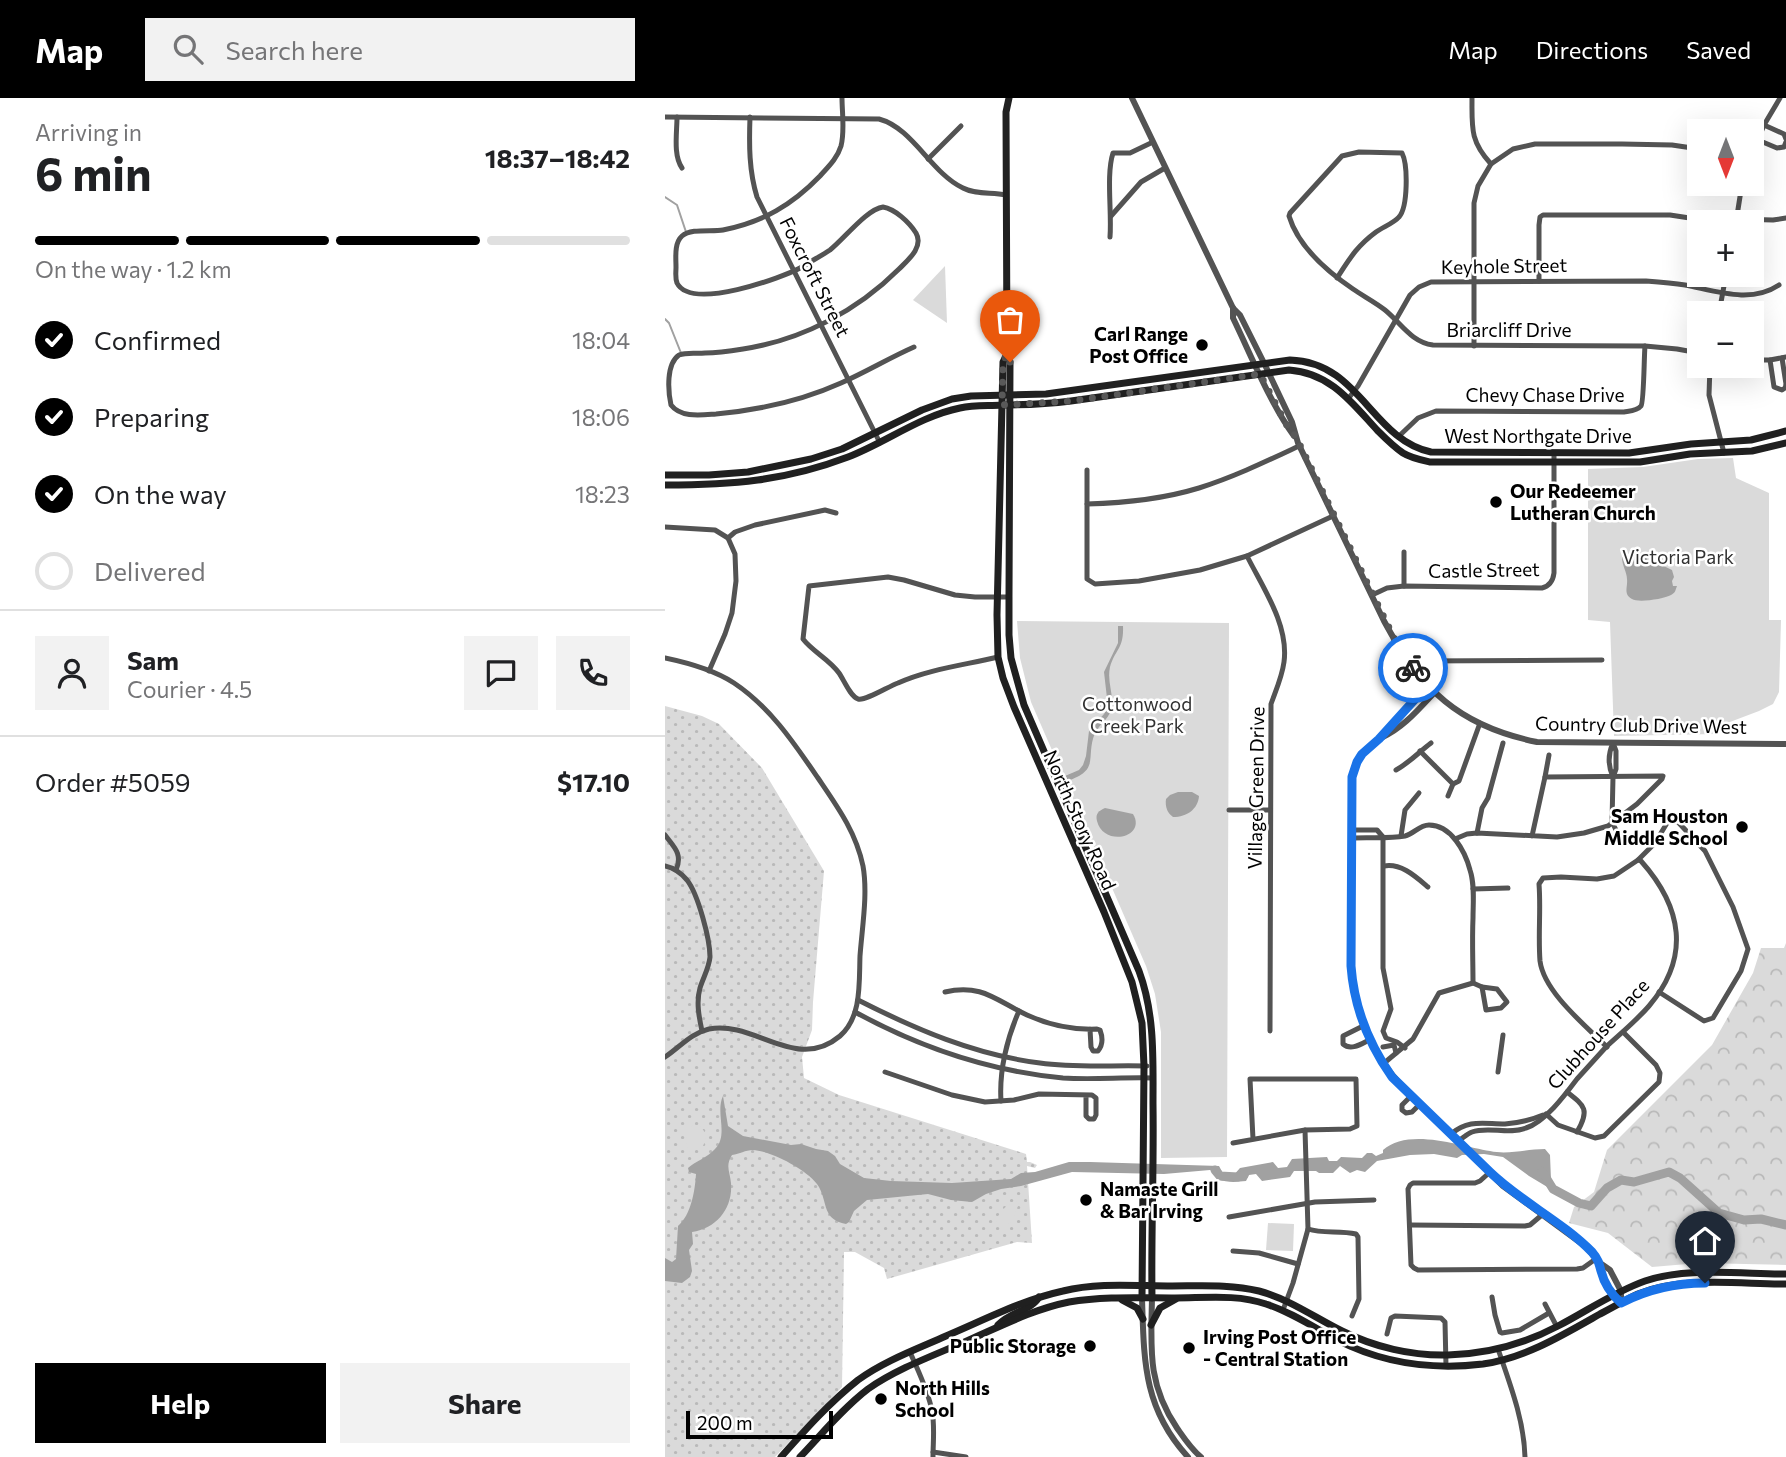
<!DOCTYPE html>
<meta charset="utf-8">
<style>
:root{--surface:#fff;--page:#f2f2f2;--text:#202124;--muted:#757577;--line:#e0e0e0;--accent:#000}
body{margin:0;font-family:Commissioner,sans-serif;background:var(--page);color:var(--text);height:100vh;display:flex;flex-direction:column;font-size:26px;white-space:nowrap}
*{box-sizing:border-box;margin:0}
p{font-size:23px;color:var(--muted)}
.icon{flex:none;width:38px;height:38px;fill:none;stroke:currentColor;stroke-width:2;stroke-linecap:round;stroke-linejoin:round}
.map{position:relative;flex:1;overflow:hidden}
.details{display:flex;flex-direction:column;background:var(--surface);width:665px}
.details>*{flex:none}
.needle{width:46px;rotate:180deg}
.controls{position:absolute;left:1022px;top:21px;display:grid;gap:14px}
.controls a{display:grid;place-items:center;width:77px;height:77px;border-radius:0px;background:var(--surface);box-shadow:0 7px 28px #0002;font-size:35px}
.scale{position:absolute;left:21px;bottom:18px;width:147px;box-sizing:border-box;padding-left:7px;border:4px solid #000;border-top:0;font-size:19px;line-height:24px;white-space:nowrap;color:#000;-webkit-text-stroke:5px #fff;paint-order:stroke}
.pin{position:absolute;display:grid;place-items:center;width:60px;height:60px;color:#fff;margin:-72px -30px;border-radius:50% 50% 50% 0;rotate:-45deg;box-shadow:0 0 7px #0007}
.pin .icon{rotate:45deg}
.courier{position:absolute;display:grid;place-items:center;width:70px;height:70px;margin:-35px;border:5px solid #1a73e8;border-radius:50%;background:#fff;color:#222;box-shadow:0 2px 9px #0007}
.head em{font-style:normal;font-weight:700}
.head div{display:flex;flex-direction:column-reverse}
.head{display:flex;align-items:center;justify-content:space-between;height:119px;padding:0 35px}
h1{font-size:46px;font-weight:700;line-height:52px}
.bar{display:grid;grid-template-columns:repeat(4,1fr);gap:10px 7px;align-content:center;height:84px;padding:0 35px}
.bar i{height:9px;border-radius:5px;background:var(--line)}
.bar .current{background:var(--accent)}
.bar p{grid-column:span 4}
.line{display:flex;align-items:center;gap:18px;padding:0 35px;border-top:2px solid var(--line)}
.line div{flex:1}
.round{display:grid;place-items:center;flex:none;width:74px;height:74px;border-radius:0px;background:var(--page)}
ol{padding:0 35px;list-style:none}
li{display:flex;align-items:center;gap:21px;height:77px}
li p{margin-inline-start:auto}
li .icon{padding:7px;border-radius:50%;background:var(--accent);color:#fff;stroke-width:4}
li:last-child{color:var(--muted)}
li i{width:38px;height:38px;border:4px solid var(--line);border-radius:50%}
.primary-button{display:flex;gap:14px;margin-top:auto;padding:14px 35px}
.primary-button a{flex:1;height:80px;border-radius:0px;background:var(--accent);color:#fff;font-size:28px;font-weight:700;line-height:80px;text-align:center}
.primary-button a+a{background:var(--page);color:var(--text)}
header{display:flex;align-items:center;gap:42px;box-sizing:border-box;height:98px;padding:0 35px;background:var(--accent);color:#fff}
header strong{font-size:33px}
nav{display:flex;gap:38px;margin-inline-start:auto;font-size:24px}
.search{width:490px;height:63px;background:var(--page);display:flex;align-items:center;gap:18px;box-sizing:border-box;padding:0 24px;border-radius:0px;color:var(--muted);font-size:26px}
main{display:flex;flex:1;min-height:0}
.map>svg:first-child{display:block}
.grass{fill:url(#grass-dots)}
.forest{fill:url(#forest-crowns)}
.park{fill:#dadada}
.water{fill:#a1a1a1}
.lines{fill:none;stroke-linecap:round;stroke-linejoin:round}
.stream{stroke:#a1a1a1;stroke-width:2}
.river{stroke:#a1a1a1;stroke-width:9}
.minor{stroke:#535353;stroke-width:5}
.tertiary{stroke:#535353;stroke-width:6}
.secondary{stroke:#202020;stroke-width:7}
.done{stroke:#595959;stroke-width:7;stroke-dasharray:0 12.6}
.route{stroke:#1a73e8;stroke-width:9}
.poi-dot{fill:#000;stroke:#fff;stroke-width:2.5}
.labels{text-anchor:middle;stroke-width:5;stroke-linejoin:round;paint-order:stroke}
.street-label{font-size:19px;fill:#000;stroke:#fff}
.poi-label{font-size:19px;font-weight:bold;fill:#000;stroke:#fff;text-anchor:start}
.park-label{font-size:19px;fill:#313131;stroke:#fff}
</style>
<header>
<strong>Map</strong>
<div class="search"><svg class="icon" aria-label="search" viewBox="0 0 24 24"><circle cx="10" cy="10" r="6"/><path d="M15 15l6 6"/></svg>Search here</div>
<nav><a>Map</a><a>Directions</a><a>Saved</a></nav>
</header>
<main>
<section class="details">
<div class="head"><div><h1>6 min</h1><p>Arriving in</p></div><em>18:37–18:42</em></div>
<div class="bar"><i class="current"></i><i class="current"></i><i class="current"></i><i></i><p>On the way · 1.2 km</p></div>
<ol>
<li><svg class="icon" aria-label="check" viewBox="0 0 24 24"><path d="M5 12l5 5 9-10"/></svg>Confirmed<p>18:04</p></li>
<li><svg class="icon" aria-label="check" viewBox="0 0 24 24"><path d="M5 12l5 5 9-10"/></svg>Preparing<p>18:06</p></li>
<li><svg class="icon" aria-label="check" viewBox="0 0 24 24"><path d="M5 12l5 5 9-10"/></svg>On the way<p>18:23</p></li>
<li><i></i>Delivered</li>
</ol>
<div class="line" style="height:126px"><a class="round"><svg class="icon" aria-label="person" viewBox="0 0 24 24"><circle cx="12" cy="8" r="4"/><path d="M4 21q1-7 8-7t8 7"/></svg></a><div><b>Sam</b><p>Courier · 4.5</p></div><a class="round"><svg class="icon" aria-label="chat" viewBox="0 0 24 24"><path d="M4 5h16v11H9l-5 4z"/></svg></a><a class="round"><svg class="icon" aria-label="phone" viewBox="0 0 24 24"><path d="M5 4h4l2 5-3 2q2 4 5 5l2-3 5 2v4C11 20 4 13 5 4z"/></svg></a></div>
<div class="line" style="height:91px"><div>Order #5059</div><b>$17.10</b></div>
<div class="primary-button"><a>Help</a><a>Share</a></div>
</section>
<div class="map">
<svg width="1121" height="1359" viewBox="0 0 1121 1359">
<defs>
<pattern id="grass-dots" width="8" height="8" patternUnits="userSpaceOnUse" patternTransform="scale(1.75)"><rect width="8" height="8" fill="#dadada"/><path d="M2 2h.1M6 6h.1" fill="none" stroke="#b9b9b9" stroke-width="1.8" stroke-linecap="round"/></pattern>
<pattern id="forest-crowns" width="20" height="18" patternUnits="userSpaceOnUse" patternTransform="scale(1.75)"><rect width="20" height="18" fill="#dadada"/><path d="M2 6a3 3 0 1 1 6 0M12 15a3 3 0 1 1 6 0" fill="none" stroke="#b9b9b9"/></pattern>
</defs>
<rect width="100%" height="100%" fill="#fff"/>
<polygon class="grass" points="0,608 37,618 54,626 97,670 159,773 148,904 147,932 137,959 139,980 174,997 361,1056 362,1064 365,1064 372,1067 370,1070 362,1068 367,1145 352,1144 222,1181 219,1170 190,1154 179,1154 177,1289 110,1359 0,1359"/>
<polygon class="forest" points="1121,845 1121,1167 1034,1165 987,1169 943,1135 904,1125 909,1109 929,1094 942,1052 1047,947 1088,875 1096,850 1119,850"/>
<g class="park">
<polygon points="280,168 282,225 248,202"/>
<polygon points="1068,360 1071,380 1104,395 1104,522 1116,522 1114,594 1108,606 1094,613 1057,627 1051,636 949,638 945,524 923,522 923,371 978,369 1033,361"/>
<polygon points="352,523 564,525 562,1059 496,1060 496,934 490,896 481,868 366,604 355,560"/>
<path d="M30,1027L35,1028C41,1034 42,1040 38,1048L31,1049L27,1054L24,1053L21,1045L22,1030Z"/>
<path d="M351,1103L354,1105L348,1121L341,1129H334L331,1125C332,1116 342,1105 351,1103Z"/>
<polygon points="603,1125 629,1126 628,1153 601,1152"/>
</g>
<g class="water">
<path d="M974,455L983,456L984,461L1007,472L1009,479L1007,483L1008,488H1012C1010,493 1011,494 1006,497C999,501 973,505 967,501C958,496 963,489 962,481C962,474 957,468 957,459Z"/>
<path d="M453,528H458C459,551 450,551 445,569C442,583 448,594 447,607C446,620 435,625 430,635C420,659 436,672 402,683L400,678L414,672L418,667L421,658L424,633L428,628L439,616L443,609L439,574L453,545Z"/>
<path d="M513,694H527L534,698C533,711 522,719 508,719C502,715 500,708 501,701L505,697Z"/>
<path d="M440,710L468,716C482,739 439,750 432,723C430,715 434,713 440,710Z"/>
<path d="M58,998L63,1028L78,1038L126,1047L136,1046L151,1051L163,1053L170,1058L175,1066L199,1080L226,1083L287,1085L346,1081L356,1075L370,1074L404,1064H425L554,1068L561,1081L567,1079L575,1070L608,1064L613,1070L622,1069L627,1061L662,1059L664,1063H672L676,1059L697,1060L702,1055H707L711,1058L718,1055V1052C743,1029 796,1048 825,1053C843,1057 861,1051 880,1051L885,1057L886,1082L879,1084L901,1094L899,1099L864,1078L838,1059L819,1056L797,1057L792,1060L769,1056L745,1057L712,1063L700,1074L692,1072L685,1075L675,1068L668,1075H654L651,1073H629L625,1079L597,1083L591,1076L584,1077L581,1083C572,1084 562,1085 553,1081V1076L545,1072L499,1076L407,1074L356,1088L336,1091L321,1096L307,1104L286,1102L263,1096L202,1102L189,1113L184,1124L181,1126C157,1121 163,1106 154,1089C145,1073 106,1053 88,1052C80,1052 75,1056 67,1057C60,1068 65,1074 66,1085C68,1110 52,1130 27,1134L28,1146L24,1152L27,1173L25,1179L17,1185L0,1183V1160L7,1164L11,1161L13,1128C26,1117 30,1093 31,1076L24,1074L23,1070C31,1063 42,1060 50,1051C64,1037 50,1015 58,998Z"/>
</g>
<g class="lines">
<g class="stream">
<polyline points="0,99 12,107 21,134"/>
<polyline points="0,221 4,225 16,255"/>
</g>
<g class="river">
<polyline points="550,1072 555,1078 573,1079 579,1077"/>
<polyline points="877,1073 888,1091 914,1105 926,1108 942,1090 956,1082 969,1084 1004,1074 1015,1080 1054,1115 1079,1122 1096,1121 1121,1127"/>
</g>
<g class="minor">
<path d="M177,0C177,15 180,33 176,48C172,61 163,69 155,78C127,107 98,124 58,132C47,134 26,130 17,138C9,145 11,160 11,169C11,174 10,180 12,185C26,213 117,180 137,169C146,163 156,158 165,152C179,141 202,111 218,109C230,111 244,124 251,135C259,149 243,162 234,171C192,213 137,242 78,251C66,253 53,255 40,255C31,256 22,254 14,257C1,266 3,293 6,307C16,320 36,317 51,316C95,312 136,303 176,285C201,274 224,260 249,249"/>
<path d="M807,0C807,30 805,43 826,66"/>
<path d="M0,19L214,21C248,30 266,75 298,90C311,97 326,94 341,97"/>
<path d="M12,19C12,35 8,57 17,70"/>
<path d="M85,19C84,47 84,73 92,99L215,345"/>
<polyline points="1099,27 1119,36 1121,41"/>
<polyline points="1093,42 1112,50 1119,49 1121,44"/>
<polyline points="1087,56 1099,27 1115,0"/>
<polyline points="263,61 296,28"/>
<polyline points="446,118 476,84 500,70"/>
<polyline points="1071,121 1108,122 1121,120"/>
<polyline points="1071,124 1077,86"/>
<path d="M445,139C447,114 441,77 448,55H465L488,44"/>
<path d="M672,180C685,160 692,148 711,134C718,129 729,125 734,119C743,109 743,67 737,55L694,54L677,58L625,115L624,118C633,148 663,174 688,191C698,198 710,204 720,212C736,225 746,244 768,247L980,248L1012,251L1034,255"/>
<polyline points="874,183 874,127 875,119 878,117 1005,117 1051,124"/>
<polyline points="1054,215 1061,177"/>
<polyline points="809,248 809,105 813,88 826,66 848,51 870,46 957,46 1007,47 1034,51"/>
<polyline points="1117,260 1121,286"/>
<polyline points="1087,262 1105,262 1121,259"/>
<polyline points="1105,262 1109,289 1117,292 1120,290 1121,287"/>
<polyline points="1045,268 1044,297 1059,355"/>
<path d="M683,301L693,288L745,197L754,189L766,184L981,183C994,184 1007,185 1020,187C1051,193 1086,206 1114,187"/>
<path d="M733,339L753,320L771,313L959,314C965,313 972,313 976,308C979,304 979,258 980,248"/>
<polyline points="422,372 422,481 430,486 474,483 535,472 582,458 668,418"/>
<path d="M422,406C460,405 498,401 534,390C569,379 602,363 634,348"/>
<polyline points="0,429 50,432 63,440 70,456 71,483 67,515 60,536 44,573"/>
<polyline points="63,440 70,434 90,427 160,412 171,415"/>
<path d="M582,458C598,490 624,527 619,564C617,579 611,592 606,606L605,933"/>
<polyline points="739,488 739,454"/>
<path d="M707,497L722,490L739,488L877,490C885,488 888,483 889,475V355"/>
<path d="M333,559C300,567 264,571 233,585C224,588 201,603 193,601C185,598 179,582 174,575C164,561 148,554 138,541L144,488L223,479L239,482L290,497L310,499H344"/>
<path d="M0,560C24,565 49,572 69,585C105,609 129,645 153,680C172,708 191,734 198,768C203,796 197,830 195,858C194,884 197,919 175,938C131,975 90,922 44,931C26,935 15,949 0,959"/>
<polyline points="746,567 753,563 937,562"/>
<polyline points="948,645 951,653 951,671 948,679 947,724 958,746"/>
<path d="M948,645C943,656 943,668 948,679"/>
<polyline points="755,653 788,686"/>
<path d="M731,672C744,665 754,654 766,645"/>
<polyline points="880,679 884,657"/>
<polyline points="783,698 788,686 794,683 815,625"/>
<polyline points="564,712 605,712"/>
<polyline points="686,732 712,732 718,739"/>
<polyline points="812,735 817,710 823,700 838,645"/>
<path d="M0,737C9,749 18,756 11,772"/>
<polyline points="736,738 740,712 754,695"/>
<polyline points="718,739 718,870 726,911 718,933 721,940 732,944 740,950"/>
<path d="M686,740C704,739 723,741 740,738C749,736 754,727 764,727C786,727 800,753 805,772C810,787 808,805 808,820C807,842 808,863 808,885"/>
<polyline points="790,741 802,736 812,735 892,739 919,735 943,728 972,706 997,681 998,678 880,679 867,738"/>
<path d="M0,768C9,770 16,775 22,782C33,796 45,841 45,859C44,870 38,880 35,890C31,904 34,919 37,933"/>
<path d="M719,768C736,765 750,778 763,789"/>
<polyline points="808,791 843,790"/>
<polygon points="817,889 832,891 842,904 836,910 821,912"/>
<path d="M280,894C316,885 332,903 362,917C384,927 408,932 432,931L435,932C438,940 438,947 433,953H428L426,949L425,931"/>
<path d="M193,902C250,931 310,957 375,965C410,970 446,967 482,968"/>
<path d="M190,914C254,949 324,973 398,980C428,982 458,979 488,980"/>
<path d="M698,928L678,938V946C686,953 696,946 704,942"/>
<polyline points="718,949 729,947 731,955"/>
<path d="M942,949C920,927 879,894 875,863C873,837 876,811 874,786L878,780L896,779L932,781L949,778L973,762L990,745L1002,725L1006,723L1013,724L1040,753L1068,809L1083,851L1076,873L1048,920L1039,923L994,894"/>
<polyline points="718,966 748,941 774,895 808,885 817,889"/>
<polyline points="220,974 287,997 320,1004 349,1002 374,996 427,997 431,1000 431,1017 429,1021 424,1021 421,1018 421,997"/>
<polyline points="833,974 838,937"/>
<path d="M902,994C920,1008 925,1012 912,1034"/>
<polyline points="746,998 737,1007 737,1012 741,1015 747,1014 755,1006"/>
<path d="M336,1003C334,973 342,940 354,913"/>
<polyline points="881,1016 893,1027 930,1040 939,1038 994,984 995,975 991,967 958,934"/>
<path d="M786,1036C804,1021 818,1026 840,1026C853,1025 866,1022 878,1017"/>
<path d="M793,1043C798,1040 802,1036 807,1034C823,1028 844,1037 861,1030C880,1024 900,997 912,981C922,970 931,960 941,949C955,936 971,923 984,908C1026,859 1017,809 976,763L973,762"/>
<polyline points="568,1045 640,1032 685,1031 692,1028 691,981 585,981 588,1041"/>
<polyline points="825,1074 815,1083 810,1085 748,1085 745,1087 743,1091 746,1167 749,1170 753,1172 912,1171 918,1170 932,1160"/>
<polyline points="564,1119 650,1104 709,1102"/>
<polyline points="745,1127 860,1128 865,1127 878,1116"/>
<path d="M643,1131C658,1136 675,1132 691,1136L693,1139L694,1201L687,1218"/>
<polyline points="568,1153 594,1155 633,1166"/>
<polyline points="827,1199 830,1217 835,1234 837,1235 855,1232 884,1215"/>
<polyline points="880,1206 892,1229"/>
<polyline points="618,1212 628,1185 643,1131 640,1032"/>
<polyline points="722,1236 726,1220 730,1218 776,1220 780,1224 781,1268"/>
<path d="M833,1251C845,1286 859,1322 860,1359"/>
<path d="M245,1254C253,1273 263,1292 267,1313C270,1328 268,1344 268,1359"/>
<polyline points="268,1354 301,1359"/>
</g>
<g class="tertiary">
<path d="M467,0L568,210L575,217L599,265L627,324L633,345L719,523C756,592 794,628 872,644L1121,646"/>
<path d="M568,210V220C586,257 605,305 629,338"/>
<path d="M762,588L714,641L697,656L689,672L687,688L686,868C689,915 707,958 741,992L838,1088L920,1148L935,1165L945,1172L956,1193V1205"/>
<path d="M716,640C738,630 753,612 769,595"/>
<path d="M935,1165C936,1177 942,1192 951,1201"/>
<path d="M477,1200C479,1262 478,1310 523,1359"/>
<path d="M487,1200C486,1250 482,1286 512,1330C519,1340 526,1351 536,1359"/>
</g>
<g class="secondary">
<path d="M344,0L341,14L342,256L345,264L344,499V537L346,560L359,607L474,873C490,916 488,961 488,1006C489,1071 486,1135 487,1200"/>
<polyline points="342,256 338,264 332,517 333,559 338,580 349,609 439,814 467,884 477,925 479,968 477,1200"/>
<path d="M0,377H44L83,374L146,361L177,351L257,312L287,301L306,298L381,296L625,262C695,264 706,341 766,354L964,355L1026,346L1086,342L1121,333"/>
<path d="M0,387C66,387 120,383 183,359C220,345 255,318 295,310C309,307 323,308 337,307C361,307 383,306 406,303L624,272C666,275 687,305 713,333C721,341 729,349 738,355C746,360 756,362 765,364H975L1025,356L1087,353L1121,345"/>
<polyline points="457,1202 472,1210 478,1221"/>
<path d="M333,1227C346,1213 366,1213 374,1199"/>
<polyline points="486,1227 495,1210 511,1201"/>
<path d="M116,1359C140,1332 165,1304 193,1282C219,1263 252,1251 281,1238C319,1222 357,1202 398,1193C433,1184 471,1188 507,1188C535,1188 566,1186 594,1193C624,1201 649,1219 677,1233C709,1249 747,1258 783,1257C821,1256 859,1246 893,1228C922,1213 949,1194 980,1183C1021,1169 1077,1176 1121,1176"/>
<path d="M135,1359C157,1336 178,1310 203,1291C233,1270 270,1257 304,1242C336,1228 369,1211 404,1204C439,1198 475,1200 510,1200C540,1200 572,1196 601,1206C626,1214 648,1229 672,1242C717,1265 768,1272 818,1266C860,1260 898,1237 935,1216C947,1210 960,1202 973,1196C1018,1178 1073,1186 1121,1186"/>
</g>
</g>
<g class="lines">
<polyline class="done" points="345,264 342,256 338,264 337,307 407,303 595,276 621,326 631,339 731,544 748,570"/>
<path class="route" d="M748,570L762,588L714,641L697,656L692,664L687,679L686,868C689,909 703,945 727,979L825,1074C856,1104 898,1124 927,1154C933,1161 934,1165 936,1173C939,1185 947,1197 956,1205C983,1191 1010,1185 1040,1185"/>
</g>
<g class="poi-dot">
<circle cx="537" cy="247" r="7"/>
<circle cx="831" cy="404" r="7"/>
<circle cx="1077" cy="729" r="7"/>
<circle cx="421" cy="1102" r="7"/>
<circle cx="425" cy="1248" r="7"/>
<circle cx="524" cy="1250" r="7"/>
<circle cx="216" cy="1301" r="7"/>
</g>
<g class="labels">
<g class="street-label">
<text transform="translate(839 168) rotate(-1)" y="7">Keyhole Street</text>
<text transform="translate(150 179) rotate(63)" y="7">Foxcroft Street</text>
<text x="844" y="239">Briarcliff Drive</text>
<text x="880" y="304">Chevy Chase Drive</text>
<text x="873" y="345">West Northgate Drive</text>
<text transform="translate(819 472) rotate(-1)" y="7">Castle Street</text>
<text transform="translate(976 627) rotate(1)" y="7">Country Club Drive West</text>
<text transform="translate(591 690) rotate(-89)" y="7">Village Green Drive</text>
<text transform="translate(415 722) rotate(66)" y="7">North Story Road</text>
<text transform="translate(933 936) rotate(-48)" y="7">Clubhouse Place</text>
</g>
<g class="poi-label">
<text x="523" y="243" text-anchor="end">Carl Range<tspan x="523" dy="22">Post Office</tspan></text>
<text x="845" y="400">Our Redeemer<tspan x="845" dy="22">Lutheran Church</tspan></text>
<text x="1063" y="725" text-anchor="end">Sam Houston<tspan x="1063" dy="22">Middle School</tspan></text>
<text x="435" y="1098">Namaste Grill<tspan x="435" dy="22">&amp; Bar Irving</tspan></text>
<text x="538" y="1246">Irving Post Office<tspan x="538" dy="22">- Central Station</tspan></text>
<text x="411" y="1255" text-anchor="end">Public Storage</text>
<text x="230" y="1297">North Hills<tspan x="230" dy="22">School</tspan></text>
</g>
<g class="park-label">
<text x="1013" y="466">Victoria Park</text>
<text x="472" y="613">Cottonwood<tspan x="472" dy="22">Creek Park</tspan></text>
</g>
</g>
</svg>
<div class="controls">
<a><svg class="needle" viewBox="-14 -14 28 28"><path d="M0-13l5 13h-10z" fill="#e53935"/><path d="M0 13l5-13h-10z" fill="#757577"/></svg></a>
<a>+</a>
<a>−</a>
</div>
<div class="scale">200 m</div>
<div class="pin" style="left:345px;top:264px;background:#ea580c"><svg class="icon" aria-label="bag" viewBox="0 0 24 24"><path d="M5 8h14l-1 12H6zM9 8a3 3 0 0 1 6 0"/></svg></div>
<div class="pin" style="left:1040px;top:1185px;background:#1f2937"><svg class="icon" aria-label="home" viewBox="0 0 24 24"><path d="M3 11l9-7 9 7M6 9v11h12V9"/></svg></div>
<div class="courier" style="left:748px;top:570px"><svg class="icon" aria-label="bike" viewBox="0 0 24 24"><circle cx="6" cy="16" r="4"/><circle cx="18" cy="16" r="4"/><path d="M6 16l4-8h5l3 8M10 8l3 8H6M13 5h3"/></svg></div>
</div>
</main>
